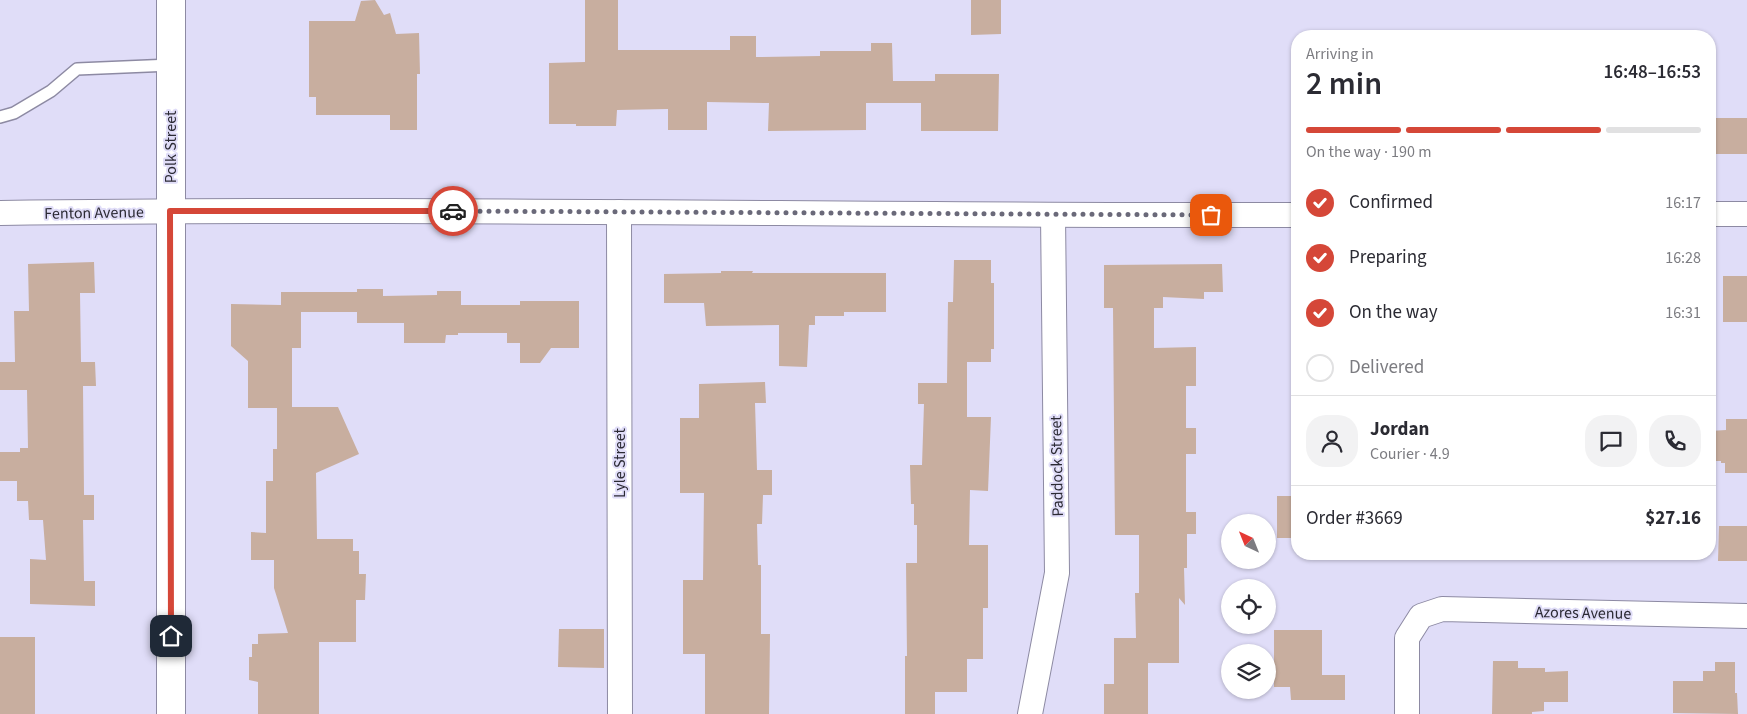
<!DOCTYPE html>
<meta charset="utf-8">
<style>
:root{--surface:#fff;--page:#f2f2f3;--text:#2b2b33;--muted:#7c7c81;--line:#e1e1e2;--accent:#d54738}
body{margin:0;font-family:"Source Sans 3",sans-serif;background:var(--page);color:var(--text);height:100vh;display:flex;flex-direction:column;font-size:19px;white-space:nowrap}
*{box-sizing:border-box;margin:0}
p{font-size:16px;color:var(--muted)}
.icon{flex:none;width:28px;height:28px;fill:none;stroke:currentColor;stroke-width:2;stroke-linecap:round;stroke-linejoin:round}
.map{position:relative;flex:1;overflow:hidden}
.details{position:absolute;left:1291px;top:30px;width:425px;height:530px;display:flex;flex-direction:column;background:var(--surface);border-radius:20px;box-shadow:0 1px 4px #0004}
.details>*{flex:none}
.needle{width:32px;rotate:317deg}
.controls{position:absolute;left:1221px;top:514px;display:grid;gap:10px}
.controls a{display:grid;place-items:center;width:55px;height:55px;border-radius:50%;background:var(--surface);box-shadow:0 1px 4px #0004;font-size:25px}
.pin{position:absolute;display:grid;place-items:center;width:42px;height:42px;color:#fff;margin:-21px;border-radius:10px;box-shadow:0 2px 8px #0006}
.courier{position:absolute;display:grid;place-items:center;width:50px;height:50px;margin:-25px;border:4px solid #d54738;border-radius:50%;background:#fff;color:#222;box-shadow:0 1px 6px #0007}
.head em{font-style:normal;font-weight:600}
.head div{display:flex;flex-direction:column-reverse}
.head{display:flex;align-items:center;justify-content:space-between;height:85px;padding:0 15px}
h1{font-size:32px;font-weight:600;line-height:38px}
.bar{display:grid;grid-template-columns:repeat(4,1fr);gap:8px 5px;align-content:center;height:60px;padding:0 15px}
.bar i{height:6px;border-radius:4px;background:var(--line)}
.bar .active{background:var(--accent)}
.bar p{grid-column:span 4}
.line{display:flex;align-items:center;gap:12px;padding:0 15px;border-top:1px solid var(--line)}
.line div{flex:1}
.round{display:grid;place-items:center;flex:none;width:52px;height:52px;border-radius:20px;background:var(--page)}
ol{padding:0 15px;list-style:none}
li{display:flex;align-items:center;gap:15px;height:55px}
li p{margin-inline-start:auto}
li .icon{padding:5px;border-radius:50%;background:var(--accent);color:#fff;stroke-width:4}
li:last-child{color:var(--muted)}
li i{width:28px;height:28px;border:2px solid var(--line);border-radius:50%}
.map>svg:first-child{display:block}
.building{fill:#c8ae9f}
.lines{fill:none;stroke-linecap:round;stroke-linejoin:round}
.lane-casing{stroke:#8d8aa3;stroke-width:14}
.street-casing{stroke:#8d8aa3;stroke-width:26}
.secondary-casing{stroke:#8d8aa3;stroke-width:30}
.lane{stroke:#fff;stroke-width:11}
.street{stroke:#fff;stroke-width:24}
.secondary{stroke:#fff;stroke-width:28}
.done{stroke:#6a6979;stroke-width:5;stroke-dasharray:0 9}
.route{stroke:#d54738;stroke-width:6}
.labels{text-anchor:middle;stroke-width:4;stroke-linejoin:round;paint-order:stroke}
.street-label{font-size:16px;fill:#2b2a34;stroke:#e0ddf8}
</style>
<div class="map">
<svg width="1747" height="714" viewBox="0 0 1747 714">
<rect width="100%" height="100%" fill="#e0ddf8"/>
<g class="building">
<polygon points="375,0 384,15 390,13 396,34 419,33 420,74 417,74 417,130 390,130 390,115 316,115 316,97 309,97 309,21 355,21 361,1"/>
<polygon points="585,0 618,0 618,50 730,50 730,36 756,36 756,57 820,56 820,51 871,51 871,43 892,43 893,81 935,81 935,74 999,74 998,131 921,131 921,103 866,103 866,130 768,131 769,103 707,102 707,130 668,130 668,109 617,110 616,126 576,126 576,124 549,124 549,63 585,62"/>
<polygon points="971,0 1001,0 1001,34 971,35"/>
<rect x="1716" y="118" width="31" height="36"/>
<polygon points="954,260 991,260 991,283 994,283 994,349 991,349 991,362 967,362 967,417 991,417 988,491 970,490 969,545 988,545 988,608 983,608 983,659 967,659 967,692 935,692 935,714 905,714 905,656 907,656 906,563 917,563 917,525 914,525 914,504 911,504 910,465 922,465 924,404 918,404 918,383 947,383 948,302 953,302"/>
<polygon points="94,262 95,293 80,293 81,362 95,362 96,386 83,386 84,495 94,495 94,520 83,520 84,581 95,581 95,606 30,604 30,559 46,560 43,520 29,520 28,501 17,501 17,481 0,481 0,452 20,452 20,448 28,448 27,390 0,390 0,362 15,362 14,311 29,311 28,264"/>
<polygon points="1222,264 1223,292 1204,292 1204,299 1163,297 1163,308 1154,308 1154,348 1196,347 1196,386 1186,386 1186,428 1196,428 1196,454 1186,454 1186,512 1196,512 1196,534 1187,534 1187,568 1184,568 1185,605 1179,598 1179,663 1148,663 1148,714 1104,714 1104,684 1114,684 1114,638 1136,638 1135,593 1139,593 1139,535 1115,535 1113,308 1104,308 1104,265"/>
<polygon points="721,271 753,271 752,273 886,273 886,312 844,312 844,316 815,316 815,325 809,325 807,367 779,366 779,325 706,326 704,303 664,303 664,274 721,273"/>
<rect x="1723" y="276" width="24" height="46"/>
<polygon points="357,289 383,289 383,296 437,295 437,291 461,291 461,305 520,305 520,301 579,301 579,348 551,348 540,363 520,363 520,343 507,343 507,333 458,333 458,335 446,335 445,343 404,343 404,323 357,323 357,312 301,312 301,348 292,348 292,407 338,407 359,454 316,473 317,539 353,539 353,551 359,551 359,574 366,574 365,600 356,600 356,642 319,642 319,714 258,714 258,682 249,680 249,657 252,657 252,644 258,644 258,634 288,633 274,588 274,560 251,560 251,532 266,533 266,481 273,481 273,449 277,449 277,408 248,408 248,361 231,346 231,304 281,305 281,292 357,292"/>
<polygon points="765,382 766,403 755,403 757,470 772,470 772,495 763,495 762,524 757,524 758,565 761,565 761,634 770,634 769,714 705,714 705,654 683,654 683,580 703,580 704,493 680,493 680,418 699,418 699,384"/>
<polygon points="1726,419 1747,419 1747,473 1725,473 1725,463 1721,463 1721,461 1710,461 1710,431 1726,430"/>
<rect x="1277" y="496" width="21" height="42"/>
<polygon points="1719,526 1747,526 1747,561 1718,561"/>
<polygon points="559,629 604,629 604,668 558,667"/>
<polygon points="1274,630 1322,630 1322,675 1345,675 1345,700 1291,700 1290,687 1274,687"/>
<rect x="0" y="637" width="35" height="77"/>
<polygon points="1493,661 1518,661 1518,668 1545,668 1545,672 1568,671 1568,702 1544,702 1544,711 1532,712 1532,714 1492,714"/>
<polygon points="1715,662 1735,662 1735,693 1737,693 1738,714 1673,713 1673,681 1703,681 1703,671 1715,671"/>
</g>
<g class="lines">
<defs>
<polyline id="lane" points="0,117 14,113 51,91 77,69 171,65"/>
<g id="street">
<polyline points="619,212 620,714"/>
<path d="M0,213C432,207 865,216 1298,215"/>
<polyline points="1710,214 1747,214"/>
<polyline points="1030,714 1057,573 1053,215"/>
<polyline points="1407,714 1407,638 1421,616 1442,609 1747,616"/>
</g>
<polyline id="secondary" points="171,714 171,0"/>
</defs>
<use href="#lane" class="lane-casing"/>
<use href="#street" class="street-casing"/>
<use href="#secondary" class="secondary-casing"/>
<use href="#lane" class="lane"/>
<use href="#street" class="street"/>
<use href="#secondary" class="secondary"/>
</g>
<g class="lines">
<polyline class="done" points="453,211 1211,215"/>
<polyline class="route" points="171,636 170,211 453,211"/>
</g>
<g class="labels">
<g class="street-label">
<text transform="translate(170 147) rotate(-90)" y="6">Polk Street</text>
<text transform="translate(94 212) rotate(-1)" y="6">Fenton Avenue</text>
<text transform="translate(619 463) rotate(-90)" y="6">Lyle Street</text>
<text transform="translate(1056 466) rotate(-91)" y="6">Paddock Street</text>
<text transform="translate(1583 612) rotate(1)" y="6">Azores Avenue</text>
</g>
</g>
</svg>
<div class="controls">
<a><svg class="needle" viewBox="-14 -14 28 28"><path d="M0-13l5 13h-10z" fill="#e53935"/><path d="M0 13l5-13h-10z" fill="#7c7c81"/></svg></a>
<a><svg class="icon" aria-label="locate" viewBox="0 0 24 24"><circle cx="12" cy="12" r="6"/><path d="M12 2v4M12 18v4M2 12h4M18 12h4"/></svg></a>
<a><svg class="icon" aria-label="layers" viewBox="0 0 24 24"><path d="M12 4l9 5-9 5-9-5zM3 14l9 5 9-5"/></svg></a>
</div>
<div class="pin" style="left:1211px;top:215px;background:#ea580c"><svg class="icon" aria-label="bag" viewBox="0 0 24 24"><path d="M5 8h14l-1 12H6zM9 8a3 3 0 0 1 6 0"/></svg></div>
<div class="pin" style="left:171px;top:636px;background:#1f2937"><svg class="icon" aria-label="home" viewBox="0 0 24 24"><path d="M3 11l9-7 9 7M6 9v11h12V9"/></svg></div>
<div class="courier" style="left:453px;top:211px"><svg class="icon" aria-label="car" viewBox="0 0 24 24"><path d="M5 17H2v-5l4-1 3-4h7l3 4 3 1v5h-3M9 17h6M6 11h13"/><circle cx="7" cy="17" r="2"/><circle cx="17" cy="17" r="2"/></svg></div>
<section class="details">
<div class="head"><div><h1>2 min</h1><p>Arriving in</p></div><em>16:48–16:53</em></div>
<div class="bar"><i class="active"></i><i class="active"></i><i class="active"></i><i></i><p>On the way · 190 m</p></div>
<ol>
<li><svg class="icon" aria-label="check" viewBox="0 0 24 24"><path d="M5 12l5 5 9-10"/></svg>Confirmed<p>16:17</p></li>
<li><svg class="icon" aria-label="check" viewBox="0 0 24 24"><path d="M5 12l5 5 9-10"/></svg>Preparing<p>16:28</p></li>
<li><svg class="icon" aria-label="check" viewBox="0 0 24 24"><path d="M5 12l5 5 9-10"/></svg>On the way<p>16:31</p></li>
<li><i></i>Delivered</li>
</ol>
<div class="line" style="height:90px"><a class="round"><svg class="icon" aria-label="person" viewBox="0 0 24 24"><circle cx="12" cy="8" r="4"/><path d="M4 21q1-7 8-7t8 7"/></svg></a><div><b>Jordan</b><p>Courier · 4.9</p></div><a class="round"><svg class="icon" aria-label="chat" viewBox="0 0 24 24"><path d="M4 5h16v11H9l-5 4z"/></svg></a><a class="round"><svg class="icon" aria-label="phone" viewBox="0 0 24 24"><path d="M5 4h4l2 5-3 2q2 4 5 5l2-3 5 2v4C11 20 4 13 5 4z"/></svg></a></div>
<div class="line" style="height:65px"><div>Order #3669</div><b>$27.16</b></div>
</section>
</div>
